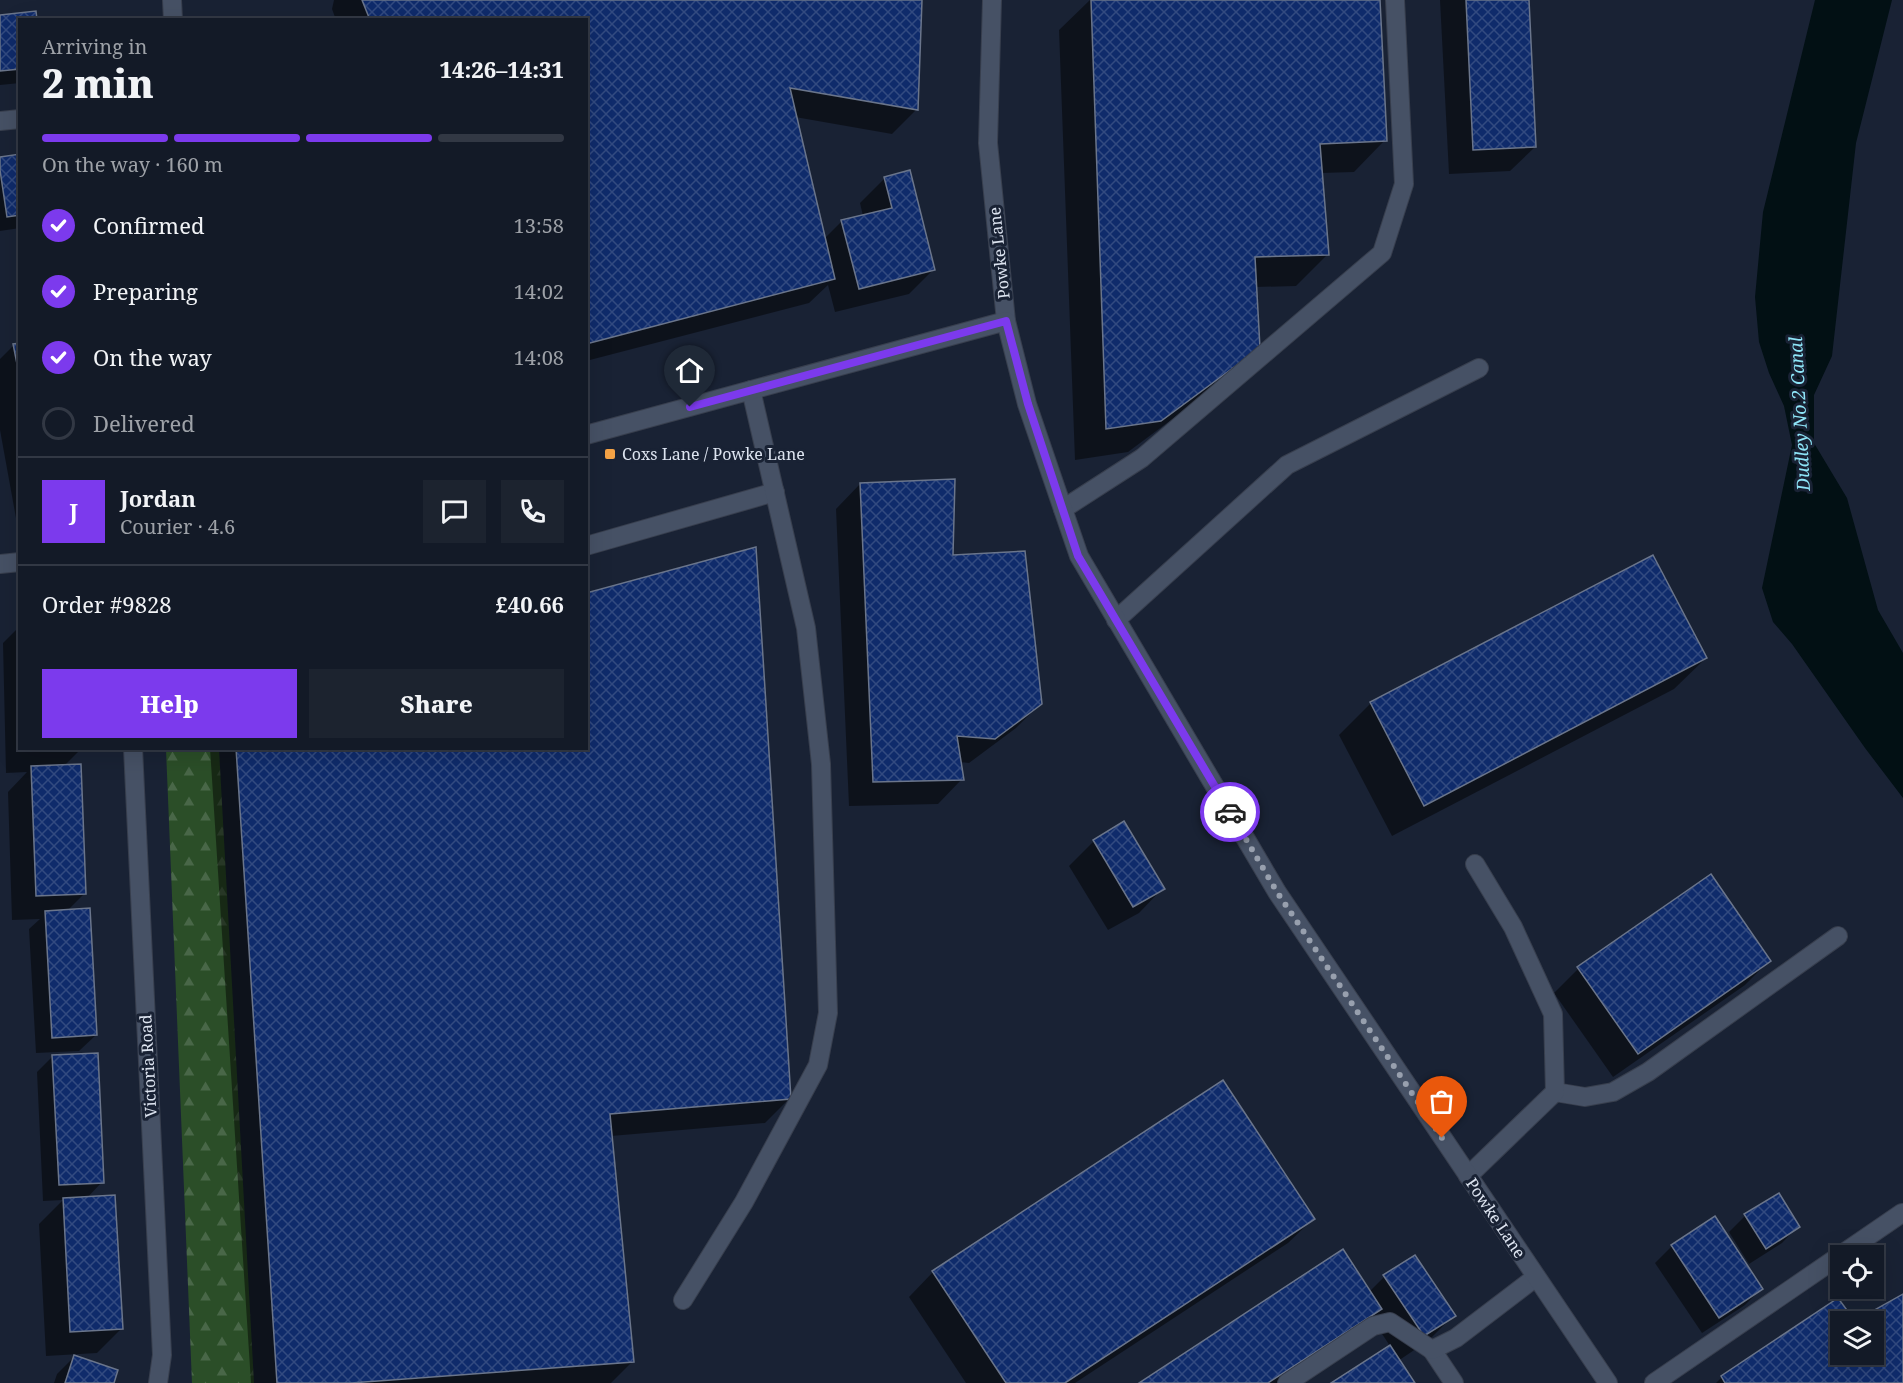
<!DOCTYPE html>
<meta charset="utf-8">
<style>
:root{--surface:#131a27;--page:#1c232f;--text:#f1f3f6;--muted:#9da1a7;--line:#323844;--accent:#7c3aed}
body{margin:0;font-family:"Noto Serif",serif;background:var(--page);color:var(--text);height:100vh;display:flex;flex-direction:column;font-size:22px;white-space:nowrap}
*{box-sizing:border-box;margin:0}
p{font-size:20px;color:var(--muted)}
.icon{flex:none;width:33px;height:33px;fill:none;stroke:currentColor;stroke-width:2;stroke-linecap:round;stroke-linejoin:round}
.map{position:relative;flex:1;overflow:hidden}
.side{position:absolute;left:18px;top:18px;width:570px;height:732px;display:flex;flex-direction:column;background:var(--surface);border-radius:0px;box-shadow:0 6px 24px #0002,0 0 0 2px var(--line)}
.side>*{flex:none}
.controls{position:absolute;left:1830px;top:1245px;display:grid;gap:12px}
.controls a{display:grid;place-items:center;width:54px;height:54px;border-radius:0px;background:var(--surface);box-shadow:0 6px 24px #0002,0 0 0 2px var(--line);font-size:30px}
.pin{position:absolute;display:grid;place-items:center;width:51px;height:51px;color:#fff;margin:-62px -26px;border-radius:50% 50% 50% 0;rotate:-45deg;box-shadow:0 0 6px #0007}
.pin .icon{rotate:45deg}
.courier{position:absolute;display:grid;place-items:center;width:60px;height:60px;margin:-30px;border:4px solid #7c3aed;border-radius:50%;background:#fff;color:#222;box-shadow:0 2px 8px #0007}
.head em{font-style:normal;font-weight:800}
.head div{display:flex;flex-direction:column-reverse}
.head{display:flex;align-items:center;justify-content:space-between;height:102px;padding:0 24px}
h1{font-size:39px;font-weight:800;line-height:45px}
.bar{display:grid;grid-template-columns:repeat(4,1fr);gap:9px 6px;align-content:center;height:72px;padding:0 24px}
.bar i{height:8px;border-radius:4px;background:var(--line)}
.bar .selected{background:var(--accent)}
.bar p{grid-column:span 4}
.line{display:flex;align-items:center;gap:15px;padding:0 24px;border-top:2px solid var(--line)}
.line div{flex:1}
.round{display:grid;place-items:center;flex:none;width:63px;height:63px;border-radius:0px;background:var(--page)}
ol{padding:0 24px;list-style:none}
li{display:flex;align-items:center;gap:18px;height:66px}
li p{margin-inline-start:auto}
li .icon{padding:6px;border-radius:50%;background:var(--accent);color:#fff;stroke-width:4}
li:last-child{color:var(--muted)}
li i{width:33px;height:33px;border:3px solid var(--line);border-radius:50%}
.cta{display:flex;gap:12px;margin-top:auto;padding:12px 24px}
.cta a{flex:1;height:69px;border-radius:0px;background:var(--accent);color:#fff;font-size:24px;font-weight:800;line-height:69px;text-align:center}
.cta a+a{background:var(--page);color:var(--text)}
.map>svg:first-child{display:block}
.forest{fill:url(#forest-firs)}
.water{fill:#021014}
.shadow{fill:#0007}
.building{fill:url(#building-cross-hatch);stroke:#6a758b;stroke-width:1.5;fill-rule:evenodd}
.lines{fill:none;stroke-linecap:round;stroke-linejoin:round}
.service-casing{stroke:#383f4e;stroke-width:20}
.minor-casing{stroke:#383f4e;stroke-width:20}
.tertiary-casing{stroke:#383f4e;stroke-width:20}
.service{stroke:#465165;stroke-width:18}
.minor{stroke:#465165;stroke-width:18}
.tertiary{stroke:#465165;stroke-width:18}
.done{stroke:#98a0ae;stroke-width:6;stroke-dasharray:0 10.8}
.route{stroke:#7c3aed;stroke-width:8}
.poi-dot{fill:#f5a346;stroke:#192234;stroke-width:2}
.labels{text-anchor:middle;stroke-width:6;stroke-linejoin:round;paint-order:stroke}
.street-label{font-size:16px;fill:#dde4f0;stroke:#192234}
.poi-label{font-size:16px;fill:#dde4f0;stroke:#192234;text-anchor:start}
.water-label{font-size:18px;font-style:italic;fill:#8ee5f8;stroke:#192234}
</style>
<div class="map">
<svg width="1903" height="1383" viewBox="0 0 1903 1383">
<defs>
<pattern id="forest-firs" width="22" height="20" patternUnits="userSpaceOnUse" patternTransform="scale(1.5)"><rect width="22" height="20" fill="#2b4e28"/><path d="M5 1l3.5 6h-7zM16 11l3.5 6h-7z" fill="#496748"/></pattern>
<pattern id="building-cross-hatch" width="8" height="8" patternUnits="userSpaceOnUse" patternTransform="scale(1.5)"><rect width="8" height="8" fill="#0f2b6b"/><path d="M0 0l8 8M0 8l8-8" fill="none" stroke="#324a80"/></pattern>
</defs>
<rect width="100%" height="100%" fill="#192234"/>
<polygon class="forest" points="166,749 219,749 254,1383 192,1383"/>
<polygon class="water" points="1815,0 1892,0 1856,143 1832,356 1814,395 1814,443 1847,498 1878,610 1903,653 1903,798 1865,748 1792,644 1773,622 1762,588 1792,445 1784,406 1769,373 1759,342 1755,297 1763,212"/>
<g class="shadow">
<polygon points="334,0 920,0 916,110 892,134 795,117 824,239 842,221 863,216 860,203 885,178 934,269 909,294 835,312 828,285 809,303 586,361 586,20 336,20 332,9"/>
<polygon points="1090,0 1378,0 1385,140 1354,172 1321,173 1328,254 1296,286 1255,287 1258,347 1226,379 1128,452 1075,460 1059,30"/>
<polygon points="1440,0 1527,0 1535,147 1510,171 1449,174"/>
<polygon points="0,17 20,20 20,83 0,85"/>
<polygon points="20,156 20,228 0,231 0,158"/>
<polygon points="20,344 20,517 16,518 0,430 0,359 14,345"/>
<polygon points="860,484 952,556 1040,704 1016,728 969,763 960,762 962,779 938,804 849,806 836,509"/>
<polygon points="20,626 20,748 82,748 64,766 84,894 67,911 96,1035 79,1051 36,1053 29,929 40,919 12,920 8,792 27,772 6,773 3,643"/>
<polygon points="1706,658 1674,689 1392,836 1339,735 1371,703"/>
<polygon points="210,748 586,748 789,1099 765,1123 611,1136 632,1362 611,1383 251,1383"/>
<polygon points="1123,823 1163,888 1139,913 1108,930 1069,866 1094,841"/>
<polygon points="1710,876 1769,961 1745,985 1613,1077 1554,993 1578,969"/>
<polygon points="53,1056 102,1182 86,1199 121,1329 97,1353 46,1356 39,1224 63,1200 43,1201 37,1072"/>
<polygon points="1745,1216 1798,1226 1782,1243 1749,1264 1729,1232"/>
<polygon points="1313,1219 1288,1243 1075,1383 966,1383 909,1297 933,1272"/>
<polygon points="1672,1246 1761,1289 1745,1305 1702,1333 1655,1263"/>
<polygon points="1384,1277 1454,1315 1429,1340 1398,1361 1413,1383 1334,1383 1390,1346 1371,1317 1355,1333 1279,1383 1141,1383 1369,1292"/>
<polygon points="1903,1298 1903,1383 1716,1383 1722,1377 1840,1322 1840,1354 1874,1354 1874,1322"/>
<polygon points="74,1357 112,1383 54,1383 57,1374"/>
</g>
<g class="building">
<polygon points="362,0 922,0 918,110 790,88 835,279 586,344 586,20 370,20"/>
<polygon points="1091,0 1380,0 1387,141 1320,144 1329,255 1255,257 1260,348 1161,421 1106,429"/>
<polygon points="1466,0 1529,0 1536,147 1473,150"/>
<polygon points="36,11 37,20 20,20 20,69 0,71 0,15"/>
<polygon points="20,154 20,215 7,217 0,170 0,157"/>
<polygon points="910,170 935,270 859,289 841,220 892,208 884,177"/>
<polygon points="20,343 20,379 13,344"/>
<polygon points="955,479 953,555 1025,551 1042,704 995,739 957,736 964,780 873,782 860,483"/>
<polygon points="756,547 791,1099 610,1114 634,1362 351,1383 277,1383 236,748 586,748 586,593"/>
<polygon points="1653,555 1707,658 1424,806 1370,702"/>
<polygon points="81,764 86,894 36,896 31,766"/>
<polygon points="1124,821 1165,889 1133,907 1093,840"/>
<polygon points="1711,874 1771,961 1638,1054 1577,967"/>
<polygon points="90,908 97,1035 52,1038 45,911"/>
<polygon points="98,1053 104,1183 59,1185 52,1055"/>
<polygon points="1223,1080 1315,1219 1065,1383 1006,1383 932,1271"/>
<polygon points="1779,1193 1800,1227 1766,1249 1744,1214"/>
<polygon points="115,1195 123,1329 70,1332 63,1198"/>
<polygon points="1715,1216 1763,1289 1719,1318 1671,1245"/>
<polygon points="1343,1249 1382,1309 1268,1383 1139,1383"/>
<polygon points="1415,1255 1456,1316 1424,1336 1383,1275"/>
<path d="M1903,1294V1383H1725L1721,1376L1838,1298L1855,1321ZM1840,1322H1874V1354H1840Z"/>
<polygon points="1390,1345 1415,1383 1331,1383"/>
<polygon points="74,1355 118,1370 114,1383 65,1383"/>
</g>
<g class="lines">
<defs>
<g id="service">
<polyline points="172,0 173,20"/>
<polyline points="1063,509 1142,458 1382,253 1404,184 1395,0"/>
<polyline points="586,546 775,492"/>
<polyline points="1116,620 1287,465 1479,368"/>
<polyline points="1555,1092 1585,1097 1613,1092 1648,1072 1838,936"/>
<polyline points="1468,1176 1555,1092 1553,1014 1513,927 1475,864"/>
<polyline points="683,1300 744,1202 818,1065 828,1013 821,764 806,628 751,390"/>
<polyline points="1432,1350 1454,1383"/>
<polyline points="1287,1383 1373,1326 1390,1322 1432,1350 1456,1338 1536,1277"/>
<polyline points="1654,1383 1902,1213"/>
</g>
<g id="minor">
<polyline points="0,121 20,119"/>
<polyline points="133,748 162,1355 158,1383"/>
</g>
<g id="tertiary">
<polyline points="992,0 988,143 1006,321 1027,404 1079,556 1277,892 1608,1383"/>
<polyline points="586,435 1006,321"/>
<polyline points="0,564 20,562"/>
</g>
</defs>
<use href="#service" class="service-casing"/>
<use href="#minor" class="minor-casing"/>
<use href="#tertiary" class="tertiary-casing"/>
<use href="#service" class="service"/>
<use href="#minor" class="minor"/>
<use href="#tertiary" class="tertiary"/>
</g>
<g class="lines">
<polyline class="done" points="1230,812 1277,892 1442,1138"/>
<polyline class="route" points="690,407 1006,321 1028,404 1078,556 1230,812"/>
</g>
<rect class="poi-dot" x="604" y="448" width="12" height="12" rx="3"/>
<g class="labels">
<g class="street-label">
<text transform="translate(999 253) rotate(-96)" y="6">Powke Lane</text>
<text transform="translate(148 1066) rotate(-93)" y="6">Victoria Road</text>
<text transform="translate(1496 1218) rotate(56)" y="6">Powke Lane</text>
</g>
<g class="poi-label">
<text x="622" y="460">Coxs Lane / Powke Lane</text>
</g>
<g class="water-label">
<text transform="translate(1800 414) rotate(-93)" y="6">Dudley No.2 Canal</text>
</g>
</g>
</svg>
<div class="controls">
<a><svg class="icon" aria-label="locate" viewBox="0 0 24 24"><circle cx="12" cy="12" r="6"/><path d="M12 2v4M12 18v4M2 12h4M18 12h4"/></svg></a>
<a><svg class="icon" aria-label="layers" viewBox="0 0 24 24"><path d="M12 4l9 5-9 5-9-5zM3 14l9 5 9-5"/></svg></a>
</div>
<div class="pin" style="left:1442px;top:1138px;background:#ea580c"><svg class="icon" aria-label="bag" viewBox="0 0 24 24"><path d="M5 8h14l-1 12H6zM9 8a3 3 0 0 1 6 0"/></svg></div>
<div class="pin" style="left:690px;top:407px;background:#1f2937"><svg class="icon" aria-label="home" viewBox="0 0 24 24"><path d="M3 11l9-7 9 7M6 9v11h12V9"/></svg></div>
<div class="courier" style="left:1230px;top:812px"><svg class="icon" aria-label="car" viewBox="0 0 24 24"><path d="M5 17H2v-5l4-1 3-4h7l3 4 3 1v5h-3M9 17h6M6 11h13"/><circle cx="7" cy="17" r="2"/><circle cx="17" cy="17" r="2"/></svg></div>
<section class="side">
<div class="head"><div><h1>2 min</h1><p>Arriving in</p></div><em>14:26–14:31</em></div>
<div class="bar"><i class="selected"></i><i class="selected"></i><i class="selected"></i><i></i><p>On the way · 160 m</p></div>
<ol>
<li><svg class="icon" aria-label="check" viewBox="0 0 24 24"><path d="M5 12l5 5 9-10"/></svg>Confirmed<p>13:58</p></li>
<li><svg class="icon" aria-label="check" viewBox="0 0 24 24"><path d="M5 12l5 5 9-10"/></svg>Preparing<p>14:02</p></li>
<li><svg class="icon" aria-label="check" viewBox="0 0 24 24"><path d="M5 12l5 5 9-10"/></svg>On the way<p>14:08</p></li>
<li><i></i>Delivered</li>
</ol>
<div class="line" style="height:108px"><b class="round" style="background:var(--accent);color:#fff">J</b><div><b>Jordan</b><p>Courier · 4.6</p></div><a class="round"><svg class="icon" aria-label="chat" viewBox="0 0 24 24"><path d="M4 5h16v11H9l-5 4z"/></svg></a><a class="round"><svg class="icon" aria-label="phone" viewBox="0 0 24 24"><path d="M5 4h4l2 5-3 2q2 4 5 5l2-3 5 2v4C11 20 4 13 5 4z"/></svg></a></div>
<div class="line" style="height:78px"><div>Order #9828</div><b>£40.66</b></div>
<div class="cta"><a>Help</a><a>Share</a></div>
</section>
</div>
